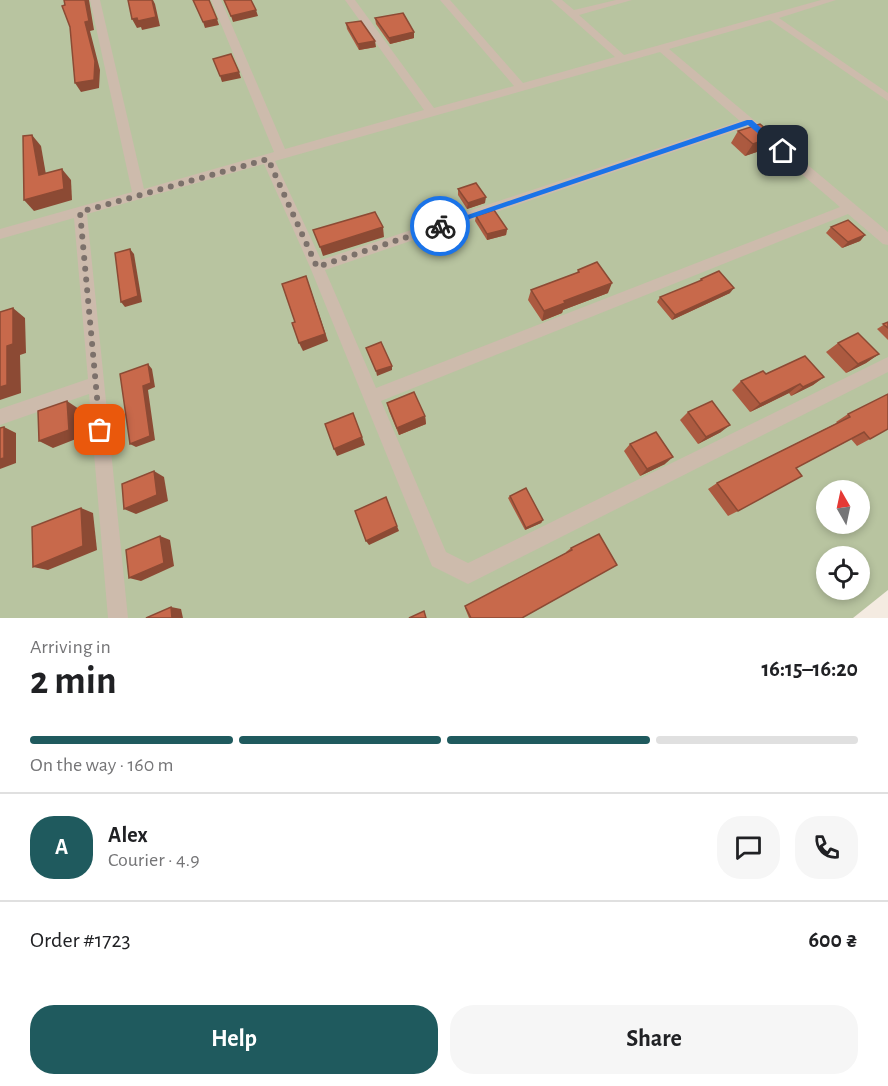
<!DOCTYPE html>
<meta charset="utf-8">
<style>
:root{--surface:#fff;--page:#f6f6f6;--text:#202124;--muted:#757577;--line:#e0e0e0;--accent:#1f5a5e}
body{margin:0;font-family:"Alegreya Sans",sans-serif;background:var(--page);color:var(--text);height:100vh;display:flex;flex-direction:column;font-size:22px;white-space:nowrap}
*{box-sizing:border-box;margin:0}
p{font-size:20px;color:var(--muted)}
.icon{flex:none;width:33px;height:33px;fill:none;stroke:currentColor;stroke-width:2;stroke-linecap:round;stroke-linejoin:round}
.map{position:relative;height:618px;overflow:hidden}
.drawer{display:flex;flex-direction:column;background:var(--surface);flex:1}
.drawer>*{flex:none}
.needle{width:39px;rotate:351deg}
.buttons{position:absolute;left:816px;top:480px;display:grid;gap:12px}
.buttons a{display:grid;place-items:center;width:54px;height:54px;border-radius:50%;background:var(--surface);box-shadow:0 3px 9px #0003;font-size:30px}
.pin{position:absolute;display:grid;place-items:center;width:51px;height:51px;color:#fff;margin:-26px;border-radius:12px;box-shadow:0 3px 9px #0006}
.courier{position:absolute;display:grid;place-items:center;width:60px;height:60px;margin:-30px;border:4px solid #1a73e8;border-radius:50%;background:#fff;color:#222;box-shadow:0 2px 8px #0007}
.overview em{font-style:normal;font-weight:700}
.overview div{display:flex;flex-direction:column-reverse}
.overview{display:flex;align-items:center;justify-content:space-between;height:102px;padding:0 30px}
h1{font-size:39px;font-weight:700;line-height:45px}
.bar{display:grid;grid-template-columns:repeat(4,1fr);gap:9px 6px;align-content:center;height:72px;padding:0 30px}
.bar i{height:8px;border-radius:4px;background:var(--line)}
.bar .on{background:var(--accent)}
.bar p{grid-column:span 4}
.line{display:flex;align-items:center;gap:15px;padding:0 30px;border-top:2px solid var(--line)}
.line div{flex:1}
.round{display:grid;place-items:center;flex:none;width:63px;height:63px;border-radius:24px;background:var(--page)}
.button{display:flex;gap:12px;margin-top:auto;padding:12px 30px}
.button a{flex:1;height:69px;border-radius:24px;background:var(--accent);color:#fff;font-size:24px;font-weight:700;line-height:69px;text-align:center}
.button a+a{background:var(--page);color:var(--text)}
.map>svg:first-child{display:block}
.green{fill:#b8c4a0;fill-rule:evenodd}
.lines{fill:none;stroke-linecap:round;stroke-linejoin:round}
.minor{fill:#cdbbac;fill-rule:evenodd}
.wall{fill:#ac5a40}
.shaded-wall{fill:#8c4a34}
.building{fill:#c8694b;stroke:#8c4a34;stroke-width:1.5}
.route{fill:#1a73e8}
.done{stroke:#7c716b;stroke-width:6;stroke-dasharray:0 10.8}
</style>
<div class="map">
<svg width="888" height="618" viewBox="0 0 888 618">
<rect width="100%" height="100%" fill="#f4ebe1"/>
<path class="green" d="M0,0H888V590L853,618H0ZM826,490H860V524H826ZM826,556H860V590H826Z"/>
<g class="lines">
<path class="minor" d="M90,0H100L144,189L274,152L211,0H221L285,149L424,110L345,0H355L434,108L514,86L440,0H450L523,83L615,57L551,0H562L574,10L616,0H632L579,15L624,55L821,0H836L779,18L888,93V101L770,20L669,49L888,232V245L883,244L848,214L381,401L446,552L468,563L888,357V372L468,584L432,566L310,267L264,164L87,214L128,618H108L89,394L0,425V409L88,379L74,218L0,239V229L132,192ZM660,52L740,121L321,260L275,161ZM747,127L840,207L376,388L325,270Z"/>
</g>
<g class="wall">
<polygon points="375,18 414,32 414,38 390,44 376,24"/>
<polygon points="346,23 376,47 359,50 347,29"/>
<polygon points="738,131 775,136 768,148 745,156 731,143"/>
<polygon points="458,189 485,203 467,209 458,195"/>
<polygon points="476,216 507,229 506,235 487,240 475,221"/>
<polygon points="831,227 865,235 860,241 842,248 826,233"/>
<polygon points="578,270 608,293 563,310 562,313 542,321 528,300 531,290 577,273"/>
<polygon points="701,279 730,293 672,320 657,302 660,297 699,282"/>
<polygon points="888,322 888,340 877,329"/>
<polygon points="838,343 879,354 866,363 846,373 826,352"/>
<polygon points="766,374 824,377 813,385 791,396 789,393 750,412 732,390 741,381"/>
<polygon points="387,403 425,416 426,424 399,435 389,411"/>
<polygon points="688,412 721,432 698,444 680,420"/>
<polygon points="848,414 870,439 857,446 851,439 796,468 738,511 728,516 708,489 717,483 837,423 836,422"/>
<polygon points="630,444 665,464 640,476 624,451"/>
<polygon points="510,496 543,520 541,523 525,530 508,498"/>
<polygon points="599,534 522,618 469,618 465,608 465,606 566,553 566,552 571,548"/>
</g>
<g class="shaded-wall">
<polygon points="85,0 89,0 94,30 90,31 100,70 99,88 81,92 75,83 85,22"/>
<polygon points="152,0 153,0 155,4 160,26 142,30 141,27 137,28 132,19 137,18"/>
<polygon points="256,10 258,16 233,22 231,16"/>
<polygon points="217,19 219,25 205,28 203,22"/>
<polygon points="414,32 414,38 390,44 389,38"/>
<polygon points="375,41 376,47 359,50 358,44"/>
<polygon points="239,72 241,78 222,82 220,76"/>
<polygon points="32,135 41,146 48,186 39,175"/>
<polygon points="775,136 768,148 745,156 753,144"/>
<polygon points="62,169 71,180 72,200 34,211 24,200"/>
<polygon points="486,197 485,203 467,209 468,203"/>
<polygon points="383,227 384,237 323,256 320,247"/>
<polygon points="507,229 506,235 487,240 487,234"/>
<polygon points="865,235 860,241 842,248 848,242"/>
<polygon points="130,249 134,254 142,302 125,307 121,302"/>
<polygon points="306,276 328,341 303,351 299,343"/>
<polygon points="612,283 608,293 563,310 562,313 542,321 544,311 564,301"/>
<polygon points="734,288 730,293 672,320 675,315"/>
<polygon points="13,308 25,318 26,353 20,355 21,393 0,400 0,387"/>
<polygon points="879,354 866,363 846,373 858,364"/>
<polygon points="148,364 152,369 155,387 148,390 155,440 136,447 130,444"/>
<polygon points="392,366 392,370 377,376 376,371"/>
<polygon points="824,377 813,385 791,396 803,387"/>
<polygon points="800,384 789,393 750,412 760,404"/>
<polygon points="67,401 79,409 81,437 53,448 39,441"/>
<polygon points="425,416 426,424 399,435 397,428"/>
<polygon points="730,425 721,432 698,444 706,437"/>
<polygon points="4,427 16,433 16,463 0,469 0,459"/>
<polygon points="362,437 365,445 337,456 334,449"/>
<polygon points="673,457 665,464 640,476 647,469"/>
<polygon points="154,471 164,477 168,501 136,514 124,509"/>
<polygon points="81,508 93,513 97,550 48,570 33,567"/>
<polygon points="543,520 541,523 525,530 526,528"/>
<polygon points="397,526 399,531 369,545 366,541"/>
<polygon points="160,536 170,540 174,566 141,581 129,578"/>
<polygon points="171,607 181,609 183,618 172,618"/>
</g>
<g class="building">
<polygon points="64,0 85,0 89,21 85,22 95,61 94,80 75,83 70,27 62,6 65,5"/>
<polygon points="128,0 152,0 156,17 138,21 137,18 132,19"/>
<polygon points="193,0 209,0 217,19 203,22"/>
<polygon points="224,0 251,0 256,10 231,16"/>
<polygon points="403,13 414,32 389,38 375,18"/>
<polygon points="361,21 375,41 358,44 346,23"/>
<polygon points="231,54 239,72 220,76 213,59"/>
<polygon points="760,124 775,136 753,144 738,131"/>
<polygon points="32,135 39,175 62,169 64,189 24,200 23,136"/>
<polygon points="476,183 486,197 468,203 458,189"/>
<polygon points="494,210 507,229 487,234 476,216"/>
<polygon points="375,212 383,227 320,247 313,230"/>
<polygon points="848,220 865,235 848,242 831,227"/>
<polygon points="130,249 138,296 121,302 115,253"/>
<polygon points="597,262 612,283 564,301 565,303 544,311 531,290 579,272 578,270"/>
<polygon points="719,271 734,288 675,315 660,297 702,280 701,279"/>
<polygon points="306,276 325,334 299,343 292,323 295,322 282,284"/>
<polygon points="13,308 13,344 7,346 7,385 0,387 0,312"/>
<polygon points="888,322 888,328 883,324"/>
<polygon points="858,333 879,354 858,364 838,343"/>
<polygon points="381,342 392,366 376,371 366,348"/>
<polygon points="805,356 824,377 803,387 800,384 760,404 741,381 763,371 766,374"/>
<polygon points="148,364 151,383 143,386 150,436 130,444 120,374"/>
<polygon points="414,392 425,416 397,428 387,403"/>
<polygon points="888,394 888,429 870,439 864,432 796,468 802,476 738,511 717,483 850,417 848,414"/>
<polygon points="67,401 69,430 39,441 38,411"/>
<polygon points="712,401 730,425 706,437 688,412"/>
<polygon points="353,413 362,437 334,449 325,424"/>
<polygon points="4,427 4,458 0,459 0,428"/>
<polygon points="656,432 673,457 647,469 630,444"/>
<polygon points="154,471 157,495 124,509 122,484"/>
<polygon points="526,488 543,520 526,528 510,496"/>
<polygon points="386,497 397,526 366,541 355,511"/>
<polygon points="81,508 83,546 33,567 32,527"/>
<polygon points="599,534 617,565 522,618 471,618 465,606 572,550 571,548"/>
<polygon points="160,536 164,563 129,578 126,550"/>
<polygon points="171,607 172,618 146,618"/>
<polygon points="424,611 426,618 409,618"/>
</g>
<polygon class="route" points="747,120 752,120 785,149 785,152 780,152 748,125 443,228 440,229 435,226"/>
<g class="lines">
<polyline class="done" points="100,430 80,212 268,159 317,267 440,226"/>
</g>
</svg>
<div class="buttons">
<a><svg class="needle" viewBox="-14 -14 28 28"><path d="M0-13l5 13h-10z" fill="#e53935"/><path d="M0 13l5-13h-10z" fill="#757577"/></svg></a>
<a><svg class="icon" aria-label="locate" viewBox="0 0 24 24"><circle cx="12" cy="12" r="6"/><path d="M12 2v4M12 18v4M2 12h4M18 12h4"/></svg></a>
</div>
<div class="pin" style="left:100px;top:430px;background:#ea580c"><svg class="icon" aria-label="bag" viewBox="0 0 24 24"><path d="M5 8h14l-1 12H6zM9 8a3 3 0 0 1 6 0"/></svg></div>
<div class="pin" style="left:783px;top:151px;background:#1f2937"><svg class="icon" aria-label="home" viewBox="0 0 24 24"><path d="M3 11l9-7 9 7M6 9v11h12V9"/></svg></div>
<div class="courier" style="left:440px;top:226px"><svg class="icon" aria-label="bike" viewBox="0 0 24 24"><circle cx="6" cy="16" r="4"/><circle cx="18" cy="16" r="4"/><path d="M6 16l4-8h5l3 8M10 8l3 8H6M13 5h3"/></svg></div>
</div>
<section class="drawer">
<div class="overview"><div><h1>2 min</h1><p>Arriving in</p></div><em>16:15–16:20</em></div>
<div class="bar"><i class="on"></i><i class="on"></i><i class="on"></i><i></i><p>On the way · 160 m</p></div>
<div class="line" style="height:108px"><b class="round" style="background:var(--accent);color:#fff">A</b><div><b>Alex</b><p>Courier · 4.9</p></div><a class="round"><svg class="icon" aria-label="chat" viewBox="0 0 24 24"><path d="M4 5h16v11H9l-5 4z"/></svg></a><a class="round"><svg class="icon" aria-label="phone" viewBox="0 0 24 24"><path d="M5 4h4l2 5-3 2q2 4 5 5l2-3 5 2v4C11 20 4 13 5 4z"/></svg></a></div>
<div class="line" style="height:78px"><div>Order #1723</div><b>600 ₴</b></div>
<div class="button"><a>Help</a><a>Share</a></div>
</section>
